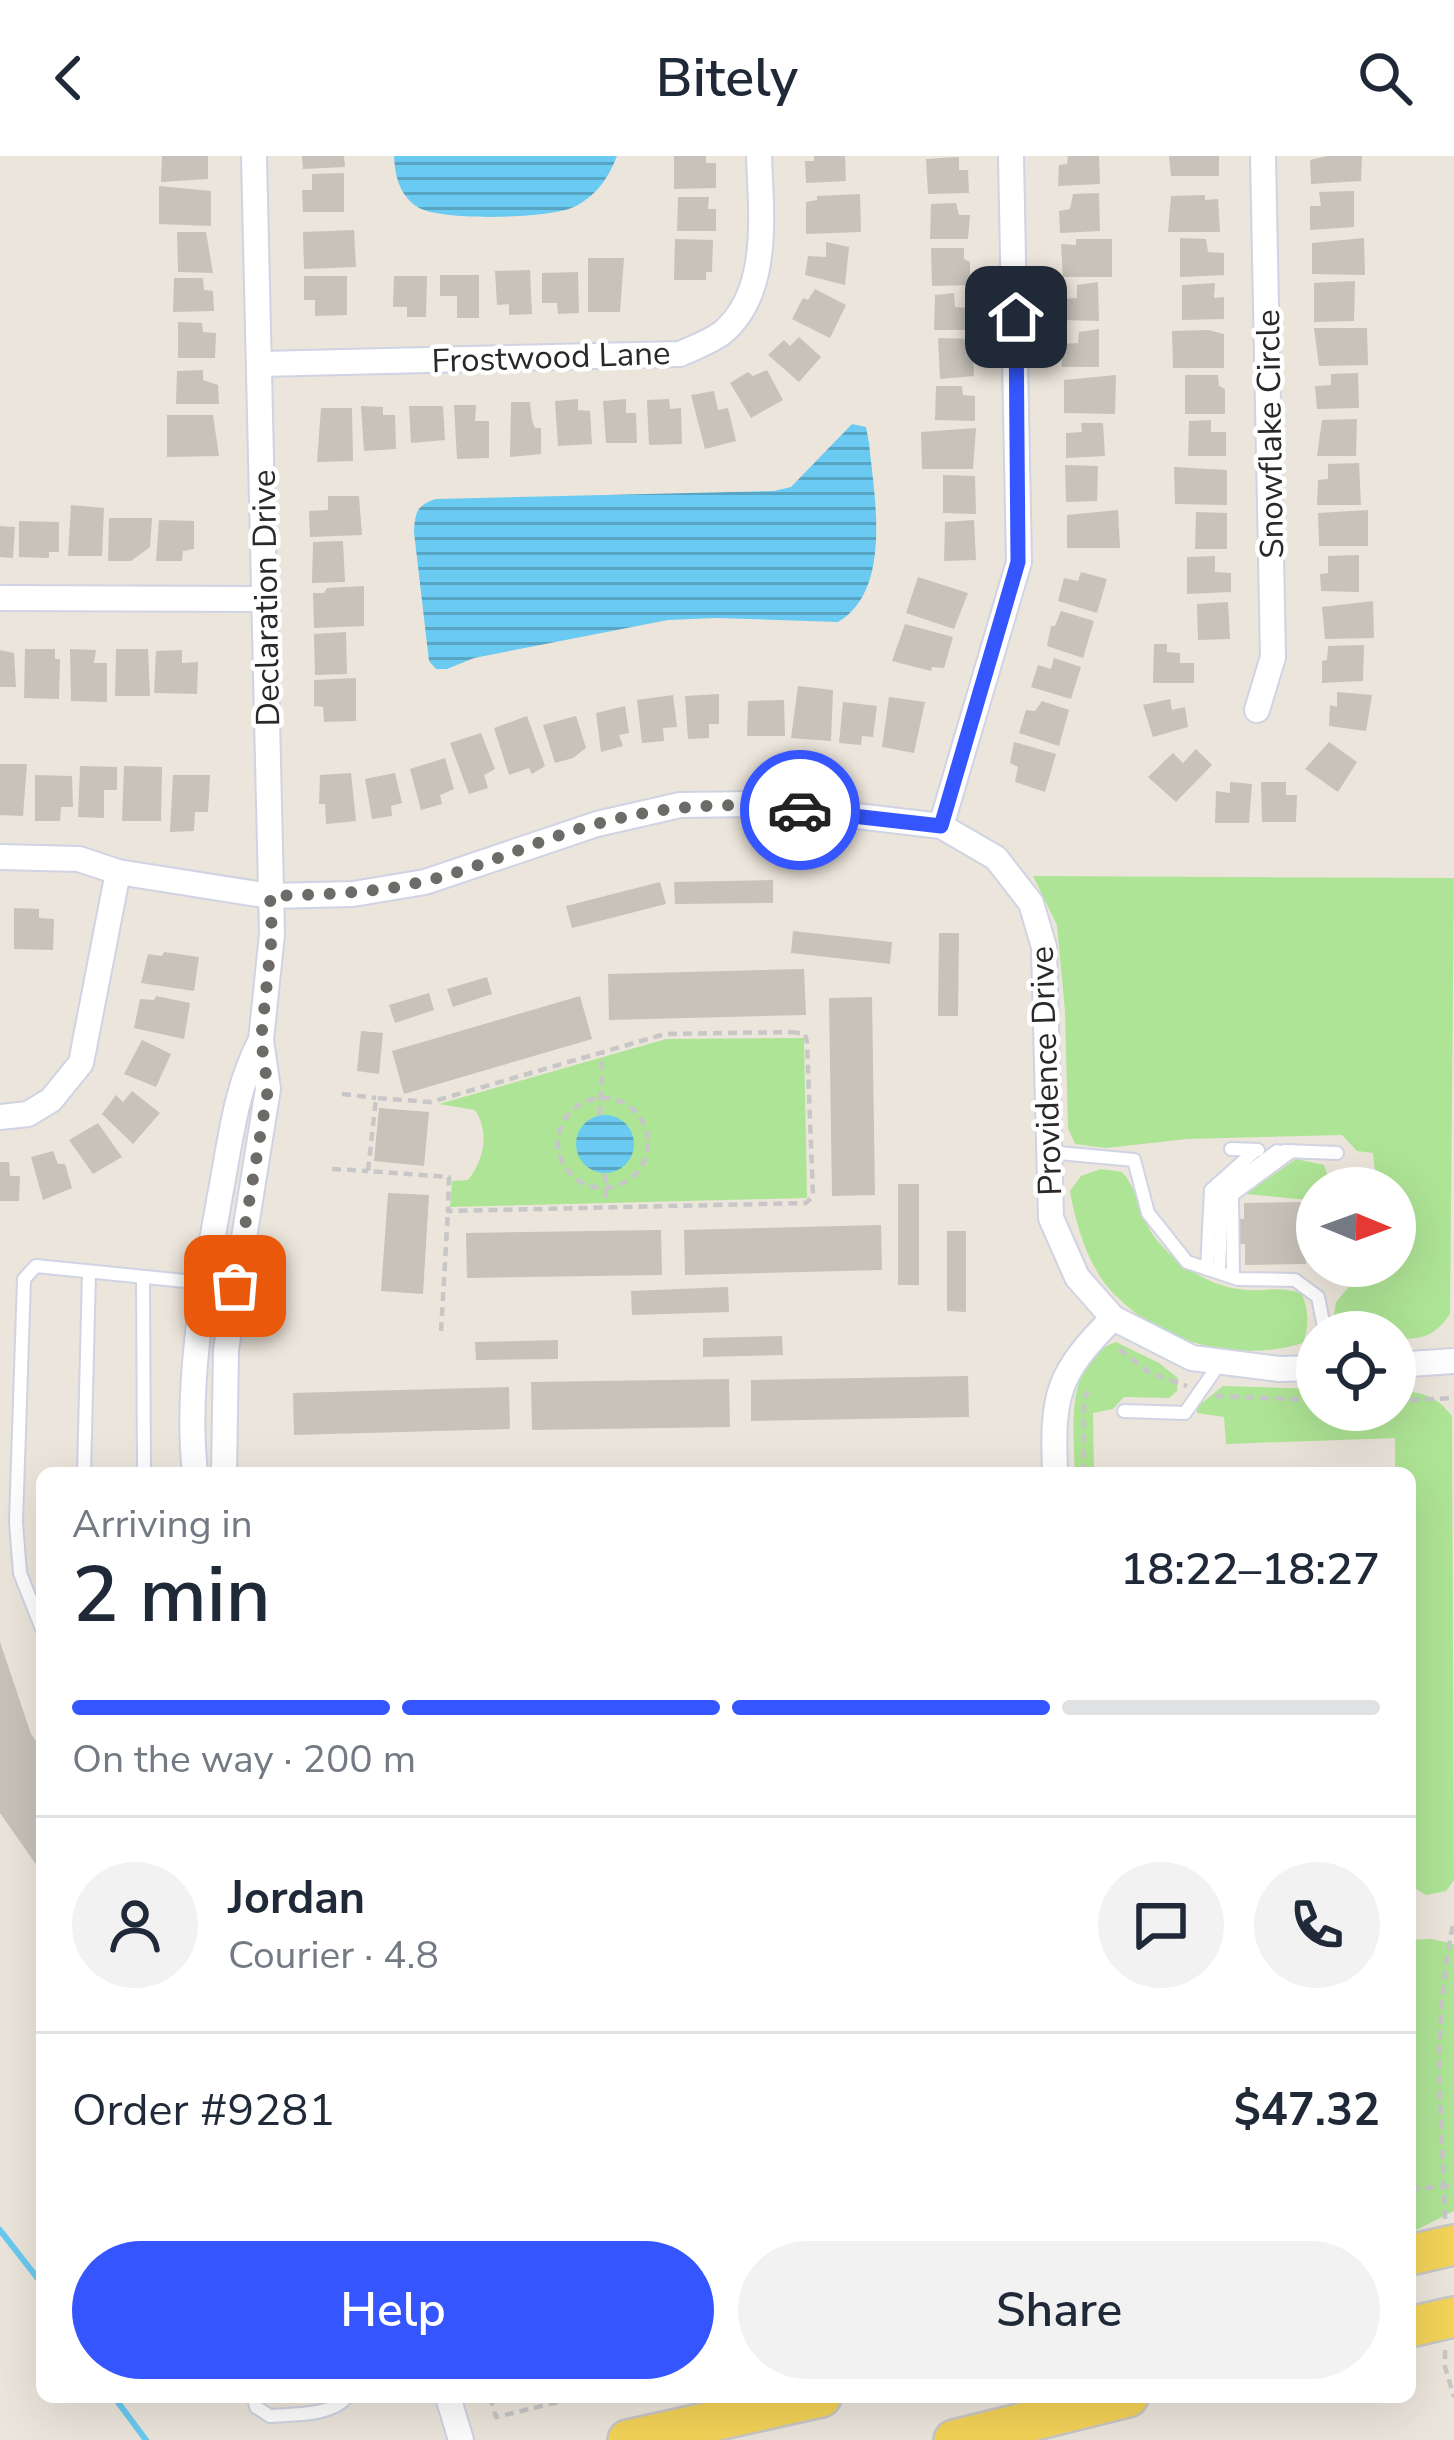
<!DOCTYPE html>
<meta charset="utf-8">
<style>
:root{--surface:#fff;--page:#f2f2f3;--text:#1f2937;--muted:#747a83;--line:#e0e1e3;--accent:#3556fe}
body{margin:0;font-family:"Nunito Sans",sans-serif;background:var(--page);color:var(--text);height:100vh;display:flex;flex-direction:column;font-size:45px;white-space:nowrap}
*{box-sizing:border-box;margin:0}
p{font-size:39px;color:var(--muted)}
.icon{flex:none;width:66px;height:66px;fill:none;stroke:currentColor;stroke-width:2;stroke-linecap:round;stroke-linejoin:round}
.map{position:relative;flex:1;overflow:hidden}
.details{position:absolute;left:36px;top:1311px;width:1380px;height:936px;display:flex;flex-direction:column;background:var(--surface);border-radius:18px;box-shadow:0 12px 48px #0002}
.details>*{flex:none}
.needle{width:78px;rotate:91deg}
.buttons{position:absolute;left:1296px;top:1011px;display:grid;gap:24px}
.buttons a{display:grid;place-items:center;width:120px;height:120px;border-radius:50%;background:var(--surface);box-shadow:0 12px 48px #0002;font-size:60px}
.pin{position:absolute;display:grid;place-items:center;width:102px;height:102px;color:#fff;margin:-51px;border-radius:24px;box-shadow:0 6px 18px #0006}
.courier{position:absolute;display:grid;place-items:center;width:120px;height:120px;margin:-60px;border:9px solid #3556fe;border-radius:50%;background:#fff;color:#222;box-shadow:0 3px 15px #0007}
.headline em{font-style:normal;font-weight:600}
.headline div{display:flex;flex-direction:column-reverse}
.headline{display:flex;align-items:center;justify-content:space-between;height:204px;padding:0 36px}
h1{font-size:78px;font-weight:600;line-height:90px}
.bar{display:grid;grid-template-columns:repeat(4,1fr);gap:18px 12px;align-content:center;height:144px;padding:0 36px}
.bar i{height:15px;border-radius:9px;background:var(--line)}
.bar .selected{background:var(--accent)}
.bar p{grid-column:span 4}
.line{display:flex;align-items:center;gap:30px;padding:0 36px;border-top:3px solid var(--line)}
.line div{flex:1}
.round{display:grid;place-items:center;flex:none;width:126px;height:126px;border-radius:63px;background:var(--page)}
.action{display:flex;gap:24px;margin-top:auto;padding:24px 36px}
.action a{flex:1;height:138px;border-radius:72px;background:var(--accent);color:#fff;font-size:48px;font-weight:600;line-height:138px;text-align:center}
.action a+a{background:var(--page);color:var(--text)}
header{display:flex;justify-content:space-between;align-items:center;height:156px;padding:0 36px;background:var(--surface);font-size:54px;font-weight:600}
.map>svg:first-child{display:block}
.green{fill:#aee495}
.water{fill:url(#water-rules)}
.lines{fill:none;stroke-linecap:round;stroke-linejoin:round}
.stream{stroke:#6acaf1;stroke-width:6}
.building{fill:#c7c2ba}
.lane-casing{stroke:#d0d3e3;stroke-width:16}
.street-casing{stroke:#d0d3e3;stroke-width:28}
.primary-casing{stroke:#c7c7c7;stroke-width:44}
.path{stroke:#c7c7c7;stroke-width:4.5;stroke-dasharray:9 6;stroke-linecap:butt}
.lane{stroke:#fff;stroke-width:12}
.street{stroke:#fff;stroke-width:24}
.primary{stroke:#f4d358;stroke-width:39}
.done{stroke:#6d6b67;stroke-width:12;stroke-dasharray:0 21.6}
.route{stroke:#3556fe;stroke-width:15}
.labels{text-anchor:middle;stroke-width:9;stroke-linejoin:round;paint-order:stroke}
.street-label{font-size:33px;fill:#292929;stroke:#fff}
</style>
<header><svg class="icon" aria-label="back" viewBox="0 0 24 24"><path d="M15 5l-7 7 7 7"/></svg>Bitely<svg class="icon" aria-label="search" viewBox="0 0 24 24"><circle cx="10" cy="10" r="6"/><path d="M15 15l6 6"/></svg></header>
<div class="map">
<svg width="1454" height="2284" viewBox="0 0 1454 2284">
<defs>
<pattern id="water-rules" width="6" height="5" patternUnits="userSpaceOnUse" patternTransform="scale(3)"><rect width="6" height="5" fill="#6acaf1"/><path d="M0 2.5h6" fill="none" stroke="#57a4c3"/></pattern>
</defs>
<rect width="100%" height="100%" fill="#ece5db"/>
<g class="green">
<path d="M1033,720L1454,722L1450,1158C1434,1181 1423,1183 1395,1183V1176H1343L1333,1166L1336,1146L1363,1114L1395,1110V1032H1377L1373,997L1357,995L1342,979L1187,983L1106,992L1075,988L1068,972L1065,855L1057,769Z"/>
<path d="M804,882L807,1042L450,1051L452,1025L468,1024C484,1004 490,977 475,954L439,948L666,883Z"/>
<polygon points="1296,1003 1324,1009 1332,1032 1317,1032 1317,1052 1309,1052 1308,1044 1246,1038"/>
<path d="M1101,1013L1122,1016C1140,1036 1140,1063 1156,1083C1178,1110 1210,1131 1246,1134C1267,1135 1282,1130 1302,1138C1309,1156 1309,1169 1303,1187C1237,1207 1162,1188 1113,1137C1088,1111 1076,1069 1070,1035L1081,1020Z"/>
<path d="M1116,1186L1159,1207L1178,1222L1177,1235L1169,1242L1124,1241L1113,1253L1093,1257L1094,1317H1075C1074,1273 1064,1204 1116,1186Z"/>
<path d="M1223,1230L1317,1233V1254H1395V1235C1421,1236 1435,1238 1452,1260L1454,1724L1446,1735L1426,1739L1410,1729V1317H1395V1282L1226,1288L1224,1261L1197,1257V1251Z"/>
<polygon points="1431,1783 1454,1788 1454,2055 1410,2077 1410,1784"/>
</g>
<g class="water">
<path d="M394,0H617C608,22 598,38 576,50C553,63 436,66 416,50C399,38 395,19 394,0Z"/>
<path d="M852,268L866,271L869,287C874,339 893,434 838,466L716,462L668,464L474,502L447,513H436L429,505L414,376C415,356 417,349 436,343L774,335L791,331Z"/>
<circle cx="605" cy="988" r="29"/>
</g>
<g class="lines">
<g class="stream">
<polyline points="0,2074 42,2128"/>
<polyline points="114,2241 146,2284"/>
</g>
</g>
<g class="building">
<polygon points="162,0 208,0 208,23 161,26"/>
<polygon points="302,0 344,0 345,11 303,13"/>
<polygon points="674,0 706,0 706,7 716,7 716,32 674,33"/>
<polygon points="814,0 845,0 846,25 806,27 805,5 814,5"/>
<polygon points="1068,0 1099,0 1100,28 1058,30 1059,9 1067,8"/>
<polygon points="1169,0 1219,0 1219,20 1171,20"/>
<polygon points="1327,0 1362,0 1361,25 1311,28 1310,4"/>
<polygon points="959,1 959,14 968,14 969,37 928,38 926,3"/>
<polygon points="344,17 344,56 303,56 302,34 312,34 312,18"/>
<polygon points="159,30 211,35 211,70 159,68"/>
<polygon points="1354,35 1354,71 1310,74 1310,50 1321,50 1319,36"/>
<polygon points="1099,37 1100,75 1060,77 1059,55 1070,53 1073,38"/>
<polygon points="860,38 861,76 806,78 806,46 817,44 817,40"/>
<polygon points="1205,39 1205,44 1218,43 1220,76 1168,76 1171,40"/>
<polygon points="678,41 709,41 708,53 716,53 716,75 677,75"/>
<polygon points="956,47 959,59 970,59 968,83 930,83 931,48"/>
<polygon points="354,74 356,111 304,113 303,76"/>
<polygon points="177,76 206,76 213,117 178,116"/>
<polygon points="1180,82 1206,83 1208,96 1224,97 1224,119 1180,121"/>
<polygon points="1364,82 1365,119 1312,118 1312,87"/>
<polygon points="675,83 713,84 712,116 706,116 706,124 674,124"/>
<polygon points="1076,83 1112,83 1112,121 1063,121 1061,88 1076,89"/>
<polygon points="826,86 849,91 845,129 805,119 808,100 826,101"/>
<polygon points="931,92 964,92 964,103 970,106 970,129 932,130"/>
<polygon points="588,102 624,102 620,156 588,156"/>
<polygon points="530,114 532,158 509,159 509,148 497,149 495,115"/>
<polygon points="578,116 579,157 558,158 557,147 542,147 542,117"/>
<polygon points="440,119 479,119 479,162 457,162 457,140 440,140"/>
<polygon points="304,120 347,120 347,159 315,160 315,144 304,144"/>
<polygon points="394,120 427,120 426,161 407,161 407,151 393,151"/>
<polygon points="174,122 203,122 204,134 213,135 214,155 173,156"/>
<polygon points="1355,125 1354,165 1314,166 1314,127"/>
<polygon points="1098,126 1099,165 1062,164 1061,143 1077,142 1077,129"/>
<polygon points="1215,127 1214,142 1224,141 1224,163 1182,164 1182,129"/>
<polygon points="815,133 846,149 830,182 792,163 803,142 808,144"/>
<polygon points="954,137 955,151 970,152 970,174 934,174 935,139"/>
<polygon points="178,166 202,167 203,176 216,177 215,202 178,202"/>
<polygon points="1314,172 1367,172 1368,209 1319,210"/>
<polygon points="1099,173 1099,211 1062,211 1061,188 1078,187 1079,176"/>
<polygon points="1208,174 1224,178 1224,212 1173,212 1172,175"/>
<polygon points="799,181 821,201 799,226 768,199 784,184 790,190"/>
<polygon points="938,182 972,183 974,220 940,223"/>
<polygon points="203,214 203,224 218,229 219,248 176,248 177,215"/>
<polygon points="767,214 783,244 751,262 730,227 748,216 753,220"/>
<polygon points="1358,217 1359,252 1317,253 1315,230 1331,229 1331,218"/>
<polygon points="1116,219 1115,258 1064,257 1064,224"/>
<polygon points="1185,219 1218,219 1219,230 1225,233 1225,258 1185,258"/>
<polygon points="936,230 962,230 963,239 975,240 975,265 935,264"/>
<polygon points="714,235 718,254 728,252 736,285 705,293 691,239"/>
<polygon points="578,243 578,254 590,255 592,288 558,290 555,245"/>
<polygon points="626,243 626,257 636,257 637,287 606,287 603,245"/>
<polygon points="669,243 670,253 681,252 682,288 649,289 647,244"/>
<polygon points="511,246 530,246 532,264 535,272 541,272 541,298 510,301"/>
<polygon points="454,249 476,249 475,265 489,265 489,302 457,303"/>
<polygon points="361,250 383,251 383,259 395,259 396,293 364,295"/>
<polygon points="409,250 443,250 445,284 411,287"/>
<polygon points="321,252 352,252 353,305 317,306"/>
<polygon points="167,259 213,259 219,300 167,301"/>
<polygon points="1357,263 1356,300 1317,300 1322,264"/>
<polygon points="1211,264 1211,276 1226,276 1226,300 1188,300 1189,265"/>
<polygon points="1081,267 1103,267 1105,300 1066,302 1066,277 1082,276"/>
<polygon points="976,272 973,313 922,313 921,276"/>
<polygon points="1359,307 1361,349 1317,349 1318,324 1328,323 1328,308"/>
<polygon points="1065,309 1098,310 1097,345 1066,346"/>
<polygon points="1174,311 1227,314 1227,349 1175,348"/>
<polygon points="943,319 975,320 976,358 943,357"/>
<polygon points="328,340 359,340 362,379 310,381 309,355 328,354"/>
<polygon points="71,349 104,352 102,400 68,400"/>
<polygon points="1118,354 1120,392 1067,392 1067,359"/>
<polygon points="1368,354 1368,390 1319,390 1318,357"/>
<polygon points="1196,356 1227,357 1227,393 1195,393"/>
<polygon points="109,362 152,362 150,391 131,405 108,405"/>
<polygon points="159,364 194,365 194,393 183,395 182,405 156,405"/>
<polygon points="974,364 976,404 944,405 945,366"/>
<polygon points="19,365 59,366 59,396 49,396 49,402 19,401"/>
<polygon points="0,370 15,371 13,402 0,401"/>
<polygon points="343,385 345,426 312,427 313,386"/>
<polygon points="1359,399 1359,436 1321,435 1320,418 1328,417 1328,400"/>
<polygon points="1215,400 1215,416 1231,417 1231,436 1187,438 1187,401"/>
<polygon points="1081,416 1107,423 1097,457 1058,445 1064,422 1078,425"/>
<polygon points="918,421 968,437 954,473 906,457"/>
<polygon points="364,430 364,470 314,472 313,437 324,437 327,432"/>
<polygon points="1373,445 1374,482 1325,483 1322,451"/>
<polygon points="1228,446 1230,483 1198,484 1197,448"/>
<polygon points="1061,455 1094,465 1083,502 1047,490 1051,470 1055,470"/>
<polygon points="905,468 953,481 944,512 932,511 931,515 892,505"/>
<polygon points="346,476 347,518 315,519 314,478"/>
<polygon points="1154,488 1167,488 1167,496 1180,497 1180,507 1194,507 1194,527 1153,527"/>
<polygon points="1364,489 1363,525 1322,527 1322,505 1327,504 1328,490"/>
<polygon points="25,493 55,493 55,503 60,503 59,543 24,542"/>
<polygon points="70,493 96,494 94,507 107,507 107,546 71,545"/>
<polygon points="116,493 148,493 150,540 115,540"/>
<polygon points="0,494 14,497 16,531 0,531"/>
<polygon points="182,494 182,507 198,506 197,538 154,537 156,495"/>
<polygon points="1054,502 1081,511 1071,543 1031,531 1038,509 1051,513"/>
<polygon points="356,522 356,565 324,566 323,551 314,550 314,524"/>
<polygon points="798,530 833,534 831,585 791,582"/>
<polygon points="1337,536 1372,539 1366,575 1329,570 1330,549 1337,551"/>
<polygon points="719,538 719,568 709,568 709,582 688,583 685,540"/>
<polygon points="673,539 677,571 663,572 664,585 642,587 637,544"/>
<polygon points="889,541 925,546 914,597 882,591"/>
<polygon points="1170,543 1172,554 1185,551 1188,571 1153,581 1143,549"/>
<polygon points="784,544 785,580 747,580 748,545"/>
<polygon points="1042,545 1069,554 1059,590 1019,577 1026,554 1035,555"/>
<polygon points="843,546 877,550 873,581 862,580 861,589 839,587"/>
<polygon points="625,550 629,577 619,579 623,590 601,596 596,557"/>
<polygon points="527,560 545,610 532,618 529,612 509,619 494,572"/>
<polygon points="576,560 586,592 573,602 555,607 543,569"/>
<polygon points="481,577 495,613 484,619 488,632 469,638 450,587"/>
<polygon points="1014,586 1056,598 1045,636 1015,626 1018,611 1010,607"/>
<polygon points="1329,586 1357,606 1338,636 1305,613"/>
<polygon points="1196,593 1212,609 1176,646 1148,621 1173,597 1183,607"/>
<polygon points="445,602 454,633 440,639 442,648 421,654 410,613"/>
<polygon points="0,608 27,608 23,660 0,659"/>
<polygon points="80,610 117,611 117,634 104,634 104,662 78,661"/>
<polygon points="124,610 162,611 161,665 122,665"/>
<polygon points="351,617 356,665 326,668 325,648 319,648 320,619"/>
<polygon points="395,617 402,647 391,650 392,660 372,663 365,623"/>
<polygon points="35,619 72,620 73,651 61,651 60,665 35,665"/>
<polygon points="173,619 210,619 208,656 195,656 194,675 170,676"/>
<polygon points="1230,626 1252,628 1249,667 1215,667 1216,635 1230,637"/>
<polygon points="1261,626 1286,626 1286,639 1297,639 1296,666 1262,666"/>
<polygon points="773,724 773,747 675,748 674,726"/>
<polygon points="660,726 666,748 572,772 566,750"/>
<polygon points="14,752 39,753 39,762 54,763 53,794 14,793"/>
<polygon points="793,775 892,786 890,808 791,797"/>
<polygon points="939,777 959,777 958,860 938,860"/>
<polygon points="164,796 199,801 194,835 141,827 148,798 162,800"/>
<polygon points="804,813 806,859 609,864 608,818"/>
<polygon points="487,821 492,838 453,851 447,833"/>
<polygon points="429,837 434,854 395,867 389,849"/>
<polygon points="156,840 190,847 184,883 134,872 140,843 154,844"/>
<polygon points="580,840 592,883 404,938 392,895"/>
<polygon points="872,841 875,1039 832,1040 829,842"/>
<polygon points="361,875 383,877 379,918 357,915"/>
<polygon points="142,884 171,898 156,931 124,918"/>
<polygon points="132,935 160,957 133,988 102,958 116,939 123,946"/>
<polygon points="379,952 429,956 424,1010 374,1005"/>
<polygon points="98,967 122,1001 93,1018 69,984"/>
<polygon points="53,995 58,1008 65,1008 72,1032 43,1044 31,1001"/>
<polygon points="0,1006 9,1006 10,1020 20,1020 19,1045 0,1045"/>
<rect x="898" y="1028" width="21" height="101"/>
<polygon points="388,1037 429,1039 423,1138 381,1135"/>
<polygon points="1304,1046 1306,1108 1245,1109 1245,1088 1204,1089 1203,1063 1244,1063 1244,1047"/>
<polygon points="881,1069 882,1114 685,1119 684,1074"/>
<polygon points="661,1074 662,1119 467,1122 466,1077"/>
<polygon points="947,1075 966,1075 966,1156 947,1155"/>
<polygon points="728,1131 729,1156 632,1159 631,1135"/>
<polygon points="782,1180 783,1199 703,1201 703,1182"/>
<polygon points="558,1184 558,1203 476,1204 475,1186"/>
<polygon points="968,1220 969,1261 751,1265 751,1224"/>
<polygon points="729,1223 730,1271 532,1274 531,1226"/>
<polygon points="509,1231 510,1273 294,1279 293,1237"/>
<polygon points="0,1486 31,1578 42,1593 42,1717 0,1657"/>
</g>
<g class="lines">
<defs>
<g id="lane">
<polyline points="1231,993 1258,994"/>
<polyline points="1284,995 1337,997"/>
<polyline points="1048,996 1134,1004 1148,1057 1187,1106 1238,1123 1295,1124 1318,1141 1325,1176"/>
<polyline points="1207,1113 1211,1034 1256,994"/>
<polyline points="1219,1116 1222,1036 1277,995"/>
<polyline points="1233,1121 1232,1039 1292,995"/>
<polyline points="143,1122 144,1317"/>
<polyline points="1124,1255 1185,1257 1220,1207"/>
<polyline points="84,1317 89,1116"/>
<polyline points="42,1473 20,1417 16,1366 24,1123 36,1110 235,1130"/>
<path d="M254,2241L256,2251L270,2260C294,2258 331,2260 347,2241"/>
</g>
<g id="street">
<path d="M261,208L680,198C693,192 710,186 722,177C771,137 761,57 759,0"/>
<polyline points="0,442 265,443"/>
<polyline points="1257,554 1273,501 1263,0"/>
<polyline points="941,670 1019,406 1011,0"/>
<polyline points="0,701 79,703 118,716 270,740 353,738 425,726 597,668 680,649 756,648 941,670 996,702 1031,747 1044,791 1051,1062 1077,1121 1113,1162 1192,1202 1279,1213 1317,1212"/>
<polyline points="0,961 28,958 51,944 81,907 118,716"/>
<polyline points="1395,1209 1454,1205"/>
<path d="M195,1317C185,1226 205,1124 221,1034C231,981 236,931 261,884"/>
<polyline points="224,1317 226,1194 268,933 261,884 272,778 254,0"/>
<path d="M1055,1317C1052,1238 1057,1218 1113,1162"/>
<polyline points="448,2241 461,2284"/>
</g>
<g id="primary">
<polyline points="1410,2099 1454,2089"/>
<polyline points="1410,2171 1454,2161"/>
<polyline points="628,2284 821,2241"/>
<polyline points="954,2284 1128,2241"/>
</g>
</defs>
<use href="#lane" class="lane-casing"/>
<use href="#street" class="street-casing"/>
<use href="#primary" class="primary-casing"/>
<g class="path">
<polygon points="791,876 805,878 807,886 813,1040 806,1047 448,1055 449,1021 368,1015 376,942 431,946 665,878"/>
<polyline points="342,938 376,942"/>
<circle cx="603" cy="987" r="45"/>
<polyline points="600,959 602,898"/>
<polyline points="332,1013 368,1015"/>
<polyline points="605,1018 606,1048"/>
<polyline points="441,1175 448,1055"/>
<polyline points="1119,1193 1150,1217 1187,1230"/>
<polyline points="1215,1240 1317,1244"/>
<polyline points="1395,1245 1454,1242"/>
<polyline points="1084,1317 1083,1256 1087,1235"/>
<polyline points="1410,2033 1454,2030"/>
<path d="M1445,2063C1442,1961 1431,1866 1454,1765"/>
<polyline points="1445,2194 1445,2211 1454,2241"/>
<polyline points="490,2241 496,2261 579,2241"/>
</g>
<use href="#lane" class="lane"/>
<use href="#street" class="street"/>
<use href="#primary" class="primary"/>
</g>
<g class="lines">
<path class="done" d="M235,1130L268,933L261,884L272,778L270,740C322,738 374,738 425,725C485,711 541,682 600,667C667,649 731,645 800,654"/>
<polyline class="route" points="800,654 941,670 1018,406 1016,161"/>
</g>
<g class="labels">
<g class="street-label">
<text transform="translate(551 200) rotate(-2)" y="12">Frostwood Lane</text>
<text transform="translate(1269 278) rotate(-91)" y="12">Snowflake Circle</text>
<text transform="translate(265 442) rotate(-91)" y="12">Declaration Drive</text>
<text transform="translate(1045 915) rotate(-92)" y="12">Providence Drive</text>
</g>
</g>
</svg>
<div class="buttons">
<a><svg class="needle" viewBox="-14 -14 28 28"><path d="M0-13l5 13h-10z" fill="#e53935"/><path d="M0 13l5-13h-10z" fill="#747a83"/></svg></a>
<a><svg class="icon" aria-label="locate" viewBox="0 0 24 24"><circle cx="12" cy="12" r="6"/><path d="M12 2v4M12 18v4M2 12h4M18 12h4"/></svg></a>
</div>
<div class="pin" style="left:235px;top:1130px;background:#ea580c"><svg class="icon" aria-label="bag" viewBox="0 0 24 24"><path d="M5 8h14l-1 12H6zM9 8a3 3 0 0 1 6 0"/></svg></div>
<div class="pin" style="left:1016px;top:161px;background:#1f2937"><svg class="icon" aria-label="home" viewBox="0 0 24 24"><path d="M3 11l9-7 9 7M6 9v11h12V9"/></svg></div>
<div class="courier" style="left:800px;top:654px"><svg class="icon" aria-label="car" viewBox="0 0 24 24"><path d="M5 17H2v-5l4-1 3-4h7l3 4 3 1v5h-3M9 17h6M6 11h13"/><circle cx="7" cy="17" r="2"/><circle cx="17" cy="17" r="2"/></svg></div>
<section class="details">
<div class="headline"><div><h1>2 min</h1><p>Arriving in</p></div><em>18:22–18:27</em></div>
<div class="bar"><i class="selected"></i><i class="selected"></i><i class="selected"></i><i></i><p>On the way · 200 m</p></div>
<div class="line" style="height:216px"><a class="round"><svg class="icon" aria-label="person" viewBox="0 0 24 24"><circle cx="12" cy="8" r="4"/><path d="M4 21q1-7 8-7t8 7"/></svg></a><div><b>Jordan</b><p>Courier · 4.8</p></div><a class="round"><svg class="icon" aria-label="chat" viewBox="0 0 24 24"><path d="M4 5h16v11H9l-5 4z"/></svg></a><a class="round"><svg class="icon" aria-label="phone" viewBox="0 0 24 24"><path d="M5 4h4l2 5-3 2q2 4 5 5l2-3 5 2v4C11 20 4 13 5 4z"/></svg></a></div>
<div class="line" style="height:156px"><div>Order #9281</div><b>$47.32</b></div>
<div class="action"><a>Help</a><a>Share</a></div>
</section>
</div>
